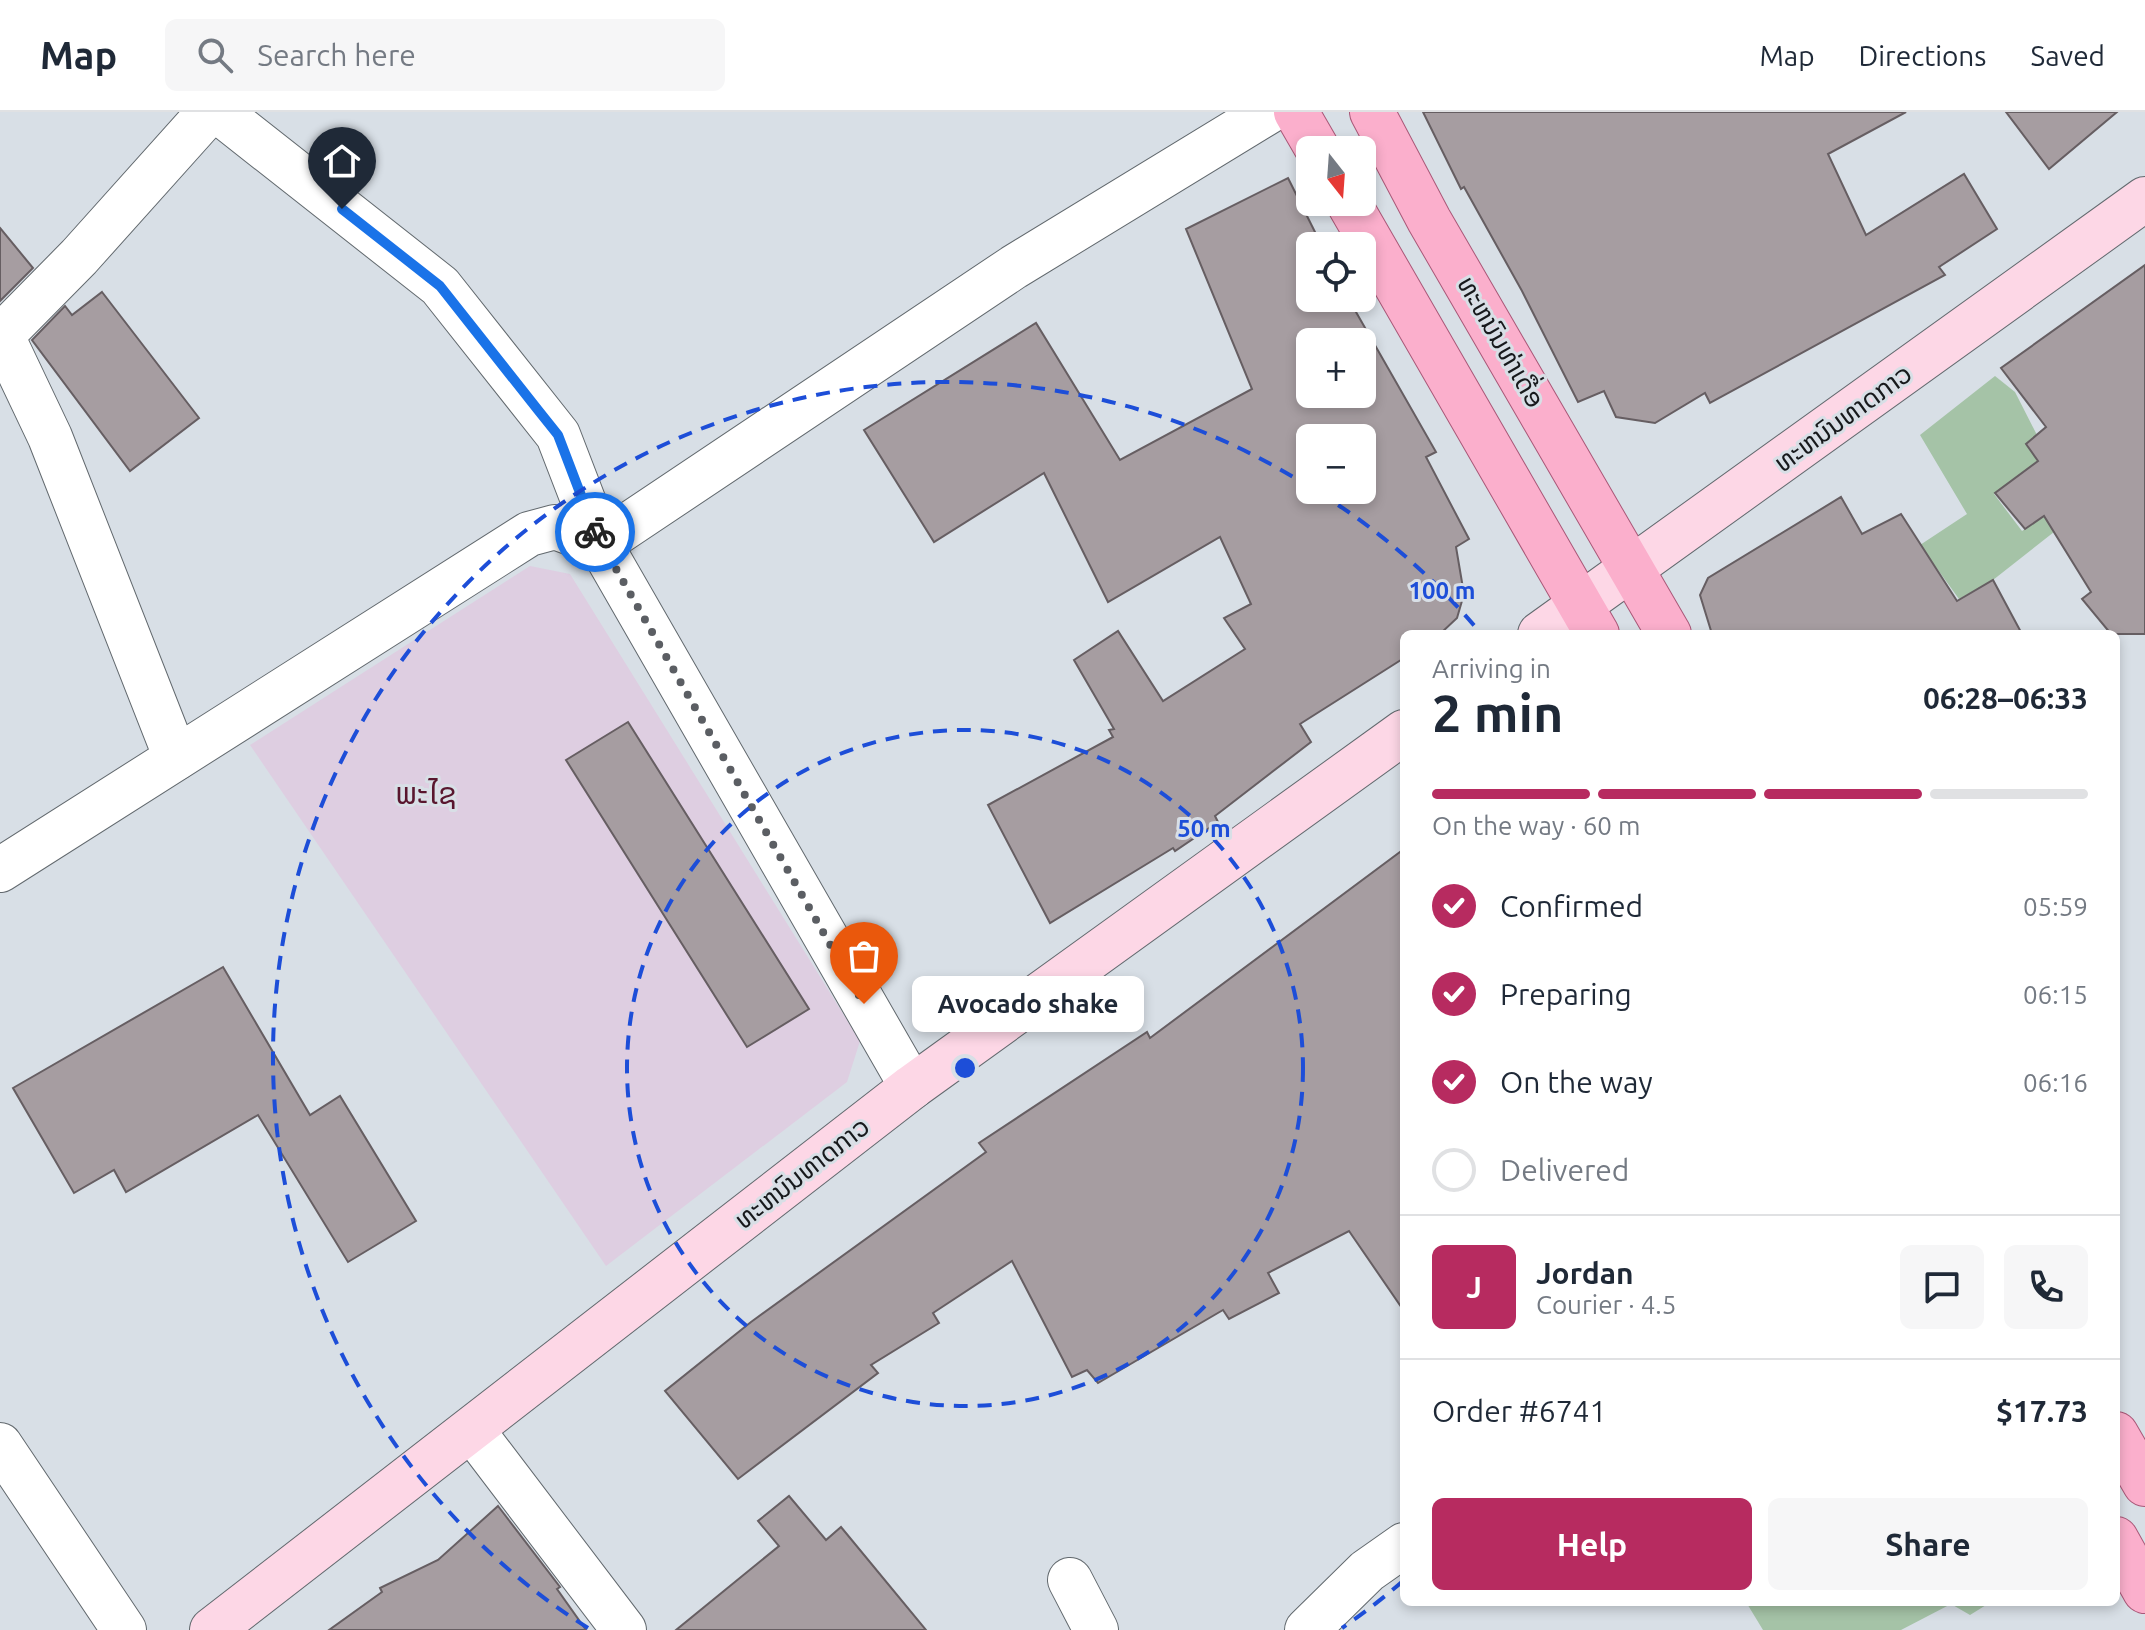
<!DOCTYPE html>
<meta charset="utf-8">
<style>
:root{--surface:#fff;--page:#f6f6f7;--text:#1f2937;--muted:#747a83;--line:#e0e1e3;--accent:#b72b60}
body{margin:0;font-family:Ubuntu,"Noto Sans Lao",sans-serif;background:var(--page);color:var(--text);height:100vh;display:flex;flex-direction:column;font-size:30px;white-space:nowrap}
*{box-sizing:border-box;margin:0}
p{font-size:26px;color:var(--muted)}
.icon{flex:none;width:44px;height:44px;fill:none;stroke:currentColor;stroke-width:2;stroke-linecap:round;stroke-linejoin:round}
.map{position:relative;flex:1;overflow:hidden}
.sheet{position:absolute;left:1400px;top:518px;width:720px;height:976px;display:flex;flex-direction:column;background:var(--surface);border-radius:12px;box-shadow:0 4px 12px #0003}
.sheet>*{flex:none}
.needle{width:52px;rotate:163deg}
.buttons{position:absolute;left:1296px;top:24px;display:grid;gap:16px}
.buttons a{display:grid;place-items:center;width:80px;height:80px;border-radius:12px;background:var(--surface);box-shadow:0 4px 12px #0003;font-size:40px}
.pin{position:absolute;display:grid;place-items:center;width:68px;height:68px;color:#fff;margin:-82px -34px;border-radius:50% 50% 50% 0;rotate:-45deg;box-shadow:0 0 8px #0007}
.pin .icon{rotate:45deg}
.courier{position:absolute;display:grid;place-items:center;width:80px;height:80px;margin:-40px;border:6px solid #1a73e8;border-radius:50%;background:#fff;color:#222;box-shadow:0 2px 10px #0007}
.bubble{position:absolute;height:56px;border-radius:12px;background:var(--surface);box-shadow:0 4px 12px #0003;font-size:26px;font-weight:700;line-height:56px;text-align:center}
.overview em{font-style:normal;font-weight:700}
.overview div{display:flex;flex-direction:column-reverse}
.overview{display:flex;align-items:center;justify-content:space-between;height:136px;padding:0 32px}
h1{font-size:52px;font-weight:700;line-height:60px}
.bar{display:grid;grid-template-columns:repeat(4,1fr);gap:12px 8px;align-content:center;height:96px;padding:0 32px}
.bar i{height:10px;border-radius:6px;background:var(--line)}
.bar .current{background:var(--accent)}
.bar p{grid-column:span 4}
.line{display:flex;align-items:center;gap:20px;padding:0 32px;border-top:2px solid var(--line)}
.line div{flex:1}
.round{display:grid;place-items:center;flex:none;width:84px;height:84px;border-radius:12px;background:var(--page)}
ol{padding:0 32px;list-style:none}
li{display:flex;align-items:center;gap:24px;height:88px}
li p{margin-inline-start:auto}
li .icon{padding:8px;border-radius:50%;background:var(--accent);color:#fff;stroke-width:4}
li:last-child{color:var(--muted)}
li i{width:44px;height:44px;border:4px solid var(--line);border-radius:50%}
.action{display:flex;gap:16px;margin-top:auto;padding:16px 32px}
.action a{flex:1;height:92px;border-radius:12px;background:var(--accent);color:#fff;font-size:32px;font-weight:700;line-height:92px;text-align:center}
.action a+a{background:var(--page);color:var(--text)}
header{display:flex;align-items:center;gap:48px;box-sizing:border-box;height:112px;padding:0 40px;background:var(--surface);border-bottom:2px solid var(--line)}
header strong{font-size:38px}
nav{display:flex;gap:44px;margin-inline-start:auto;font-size:28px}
.search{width:560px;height:72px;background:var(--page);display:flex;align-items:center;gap:20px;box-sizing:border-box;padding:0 28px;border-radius:12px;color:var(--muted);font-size:30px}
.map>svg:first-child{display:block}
.education{fill:#decee1}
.green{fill:#a5c3a7}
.building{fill:#a69da1;stroke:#665e62;stroke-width:2;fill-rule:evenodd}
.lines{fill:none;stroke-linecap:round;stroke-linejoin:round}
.street-casing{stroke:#62696e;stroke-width:46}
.secondary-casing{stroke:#62696e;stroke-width:46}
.primary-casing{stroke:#a95878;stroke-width:46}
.street{stroke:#fff;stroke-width:44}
.secondary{stroke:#fdd7e6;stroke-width:44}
.primary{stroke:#fbafcc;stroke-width:44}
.done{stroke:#5b5e63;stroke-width:8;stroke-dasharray:0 14.4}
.route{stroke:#1a73e8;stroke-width:10}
.ring{fill:none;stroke:#1d4ed8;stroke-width:4;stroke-dasharray:14 10}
.labels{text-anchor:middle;stroke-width:6;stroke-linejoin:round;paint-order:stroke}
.street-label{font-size:26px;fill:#17191c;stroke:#d8dfe6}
.quarter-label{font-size:30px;fill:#59162e;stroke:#d8dfe6}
.centre{fill:#1d4ed8;stroke:#d8dfe6;stroke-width:4}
.ring-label{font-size:24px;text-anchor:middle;font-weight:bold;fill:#1d4ed8;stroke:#d8dfe6;stroke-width:6;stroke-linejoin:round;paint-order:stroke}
</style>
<header>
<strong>Map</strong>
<div class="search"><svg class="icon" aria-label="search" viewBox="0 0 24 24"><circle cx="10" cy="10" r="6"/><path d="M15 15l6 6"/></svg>Search here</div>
<nav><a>Map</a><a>Directions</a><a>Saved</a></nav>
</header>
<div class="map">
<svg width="2145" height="1518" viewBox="0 0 2145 1518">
<rect width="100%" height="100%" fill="#d8dfe6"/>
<polygon class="education" points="530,454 570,462 860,929 847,970 606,1154 250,633"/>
<g class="green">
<polygon points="1995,264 2015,280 2037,323 2026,332 2038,349 1994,382 2022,419 2045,403 2054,420 1993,468 1959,487 1920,433 1967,402 1920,323"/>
<polygon points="1746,1490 1991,1490 1970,1503 1951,1492 1901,1518 1763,1518"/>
</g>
<g class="building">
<polygon points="1423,0 1906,0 1828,42 1866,123 1964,62 1997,117 1939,155 1945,163 1710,291 1705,281 1655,311 1616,305 1604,279 1578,290 1522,179 1464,75 1461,77"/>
<polygon points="2006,0 2117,0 2049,57"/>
<path d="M1288,66L1322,134H1310V186H1348L1436,340L1426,345L1469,427L1456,435L1464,482L1457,506L1440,522H1404V546L1300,612L1311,630L1215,704L1218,710L1175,739L1173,736L1050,811L988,693L1113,625L1109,618L1114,617L1074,548L1118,519L1163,589L1245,537L1224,506L1251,492L1220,425L1108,490L1044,361L934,430L864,318L1036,211L1120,348L1252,277L1186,117ZM1310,230H1362V282H1310ZM1310,326H1362V378H1310Z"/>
<polygon points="0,116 33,156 0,189"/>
<polygon points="2145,153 2145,522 2111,522 2082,487 2091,480 2044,404 2025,417 1995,381 2038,349 2026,332 2046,315 2001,256"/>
<polygon points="102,180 199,306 130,359 32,228 65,194 72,203"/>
<polygon points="1841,385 1862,422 1901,402 1957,489 1993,468 2022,522 1712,522 1700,483 1708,466"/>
<polygon points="628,610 809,897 747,935 566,648"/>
<polygon points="1404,737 1404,1199 1349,1119 1268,1161 1279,1181 1229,1207 1223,1198 1098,1271 1087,1258 1072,1265 1012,1149 933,1201 939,1211 871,1253 878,1261 738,1367 665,1279 751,1210 986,1040 979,1031 1147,920 1150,926"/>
<polygon points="223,855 310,1003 340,984 416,1109 348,1150 258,1003 126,1080 114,1058 74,1081 13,976"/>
<polygon points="789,1384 826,1428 841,1415 926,1518 676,1518 779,1434 758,1409"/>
<polygon points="498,1394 560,1475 557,1477 586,1518 329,1518 382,1480 380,1476 438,1448"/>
</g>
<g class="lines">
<defs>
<g id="street">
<polyline points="219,0 440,174 558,323 600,432 912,975"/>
<polyline points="2,224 50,325 176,646"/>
<polyline points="0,225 79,145 209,0"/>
<polyline points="0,758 529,422 555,415 600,432 1014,155 1268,0"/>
<polyline points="472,1318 624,1518"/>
<polyline points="0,1333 124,1518"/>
<polyline points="1070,1468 1096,1518"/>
<polyline points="1307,1518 1367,1459 1404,1433"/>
</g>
<g id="secondary">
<polyline points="1540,522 2145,87"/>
<polyline points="212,1518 912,975 1404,620"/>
</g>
<g id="primary">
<polyline points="1296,0 1318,38"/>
<polyline points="1372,0 1429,108 1669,522"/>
<polyline points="1348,90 1597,522"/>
<polyline points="2116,1322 2145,1372"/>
<polyline points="2116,1427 2145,1479"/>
</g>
</defs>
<use href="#street" class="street-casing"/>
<use href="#secondary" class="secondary-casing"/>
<use href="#primary" class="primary-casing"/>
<use href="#street" class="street"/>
<use href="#secondary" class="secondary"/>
<use href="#primary" class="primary"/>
</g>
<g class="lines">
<polyline class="done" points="595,420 864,892"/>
<polyline class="route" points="342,97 440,174 538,298 558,323 595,420"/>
</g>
<g class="ring">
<circle cx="965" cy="956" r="338"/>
<path d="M1403 1469A675 675 0 0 1 1342 1516M588 1516A675 675 0 0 1 1308 374M1318 380A675 675 0 0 1 1478 518"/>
</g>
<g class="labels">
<g class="street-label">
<text transform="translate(1501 230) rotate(60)" y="9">ທະຫນົນທ່າເດື່ອ</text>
<text transform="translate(1843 306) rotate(-36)" y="9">ທະຫນົນທາດກາວ</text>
<text transform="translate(802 1061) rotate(-38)" y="9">ທະຫນົນທາດກາວ</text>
</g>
<g class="quarter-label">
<text x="426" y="692">ພະໄຊ</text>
</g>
</g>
<circle cx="965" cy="956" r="12" class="centre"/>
<g class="ring-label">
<text x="1442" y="487">100 m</text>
<text x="1204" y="725">50 m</text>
</g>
</svg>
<div class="buttons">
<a><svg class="needle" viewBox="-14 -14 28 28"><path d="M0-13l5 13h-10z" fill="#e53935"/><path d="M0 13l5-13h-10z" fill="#747a83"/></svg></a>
<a><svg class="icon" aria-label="locate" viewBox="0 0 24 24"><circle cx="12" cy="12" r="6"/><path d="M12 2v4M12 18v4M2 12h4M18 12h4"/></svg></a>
<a>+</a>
<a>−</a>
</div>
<div class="pin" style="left:864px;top:892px;background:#ea580c"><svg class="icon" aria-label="bag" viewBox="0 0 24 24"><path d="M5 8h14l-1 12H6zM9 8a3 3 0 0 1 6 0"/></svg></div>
<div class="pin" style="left:342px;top:97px;background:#1f2937"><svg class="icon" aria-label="home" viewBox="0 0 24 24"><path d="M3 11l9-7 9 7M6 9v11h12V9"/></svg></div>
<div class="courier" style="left:595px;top:420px"><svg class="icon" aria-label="bike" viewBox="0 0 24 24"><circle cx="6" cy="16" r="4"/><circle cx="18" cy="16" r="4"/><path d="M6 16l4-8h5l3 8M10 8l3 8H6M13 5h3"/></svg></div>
<div class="bubble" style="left:912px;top:864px;width:232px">Avocado shake</div>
<section class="sheet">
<div class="overview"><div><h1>2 min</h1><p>Arriving in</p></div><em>06:28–06:33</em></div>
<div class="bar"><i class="current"></i><i class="current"></i><i class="current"></i><i></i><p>On the way · 60 m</p></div>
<ol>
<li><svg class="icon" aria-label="check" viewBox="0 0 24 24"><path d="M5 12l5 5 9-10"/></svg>Confirmed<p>05:59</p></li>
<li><svg class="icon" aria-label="check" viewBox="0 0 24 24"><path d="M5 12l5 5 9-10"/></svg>Preparing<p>06:15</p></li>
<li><svg class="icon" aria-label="check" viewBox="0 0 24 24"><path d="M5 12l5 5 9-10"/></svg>On the way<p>06:16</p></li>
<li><i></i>Delivered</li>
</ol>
<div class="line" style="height:144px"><b class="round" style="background:var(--accent);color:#fff">J</b><div><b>Jordan</b><p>Courier · 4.5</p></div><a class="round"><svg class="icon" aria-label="chat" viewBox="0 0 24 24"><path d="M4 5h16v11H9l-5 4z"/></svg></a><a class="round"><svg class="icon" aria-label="phone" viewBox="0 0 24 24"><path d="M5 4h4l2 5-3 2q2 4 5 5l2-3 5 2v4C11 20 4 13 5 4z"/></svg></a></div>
<div class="line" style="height:104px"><div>Order #6741</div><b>$17.73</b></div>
<div class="action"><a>Help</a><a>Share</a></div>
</section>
</div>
